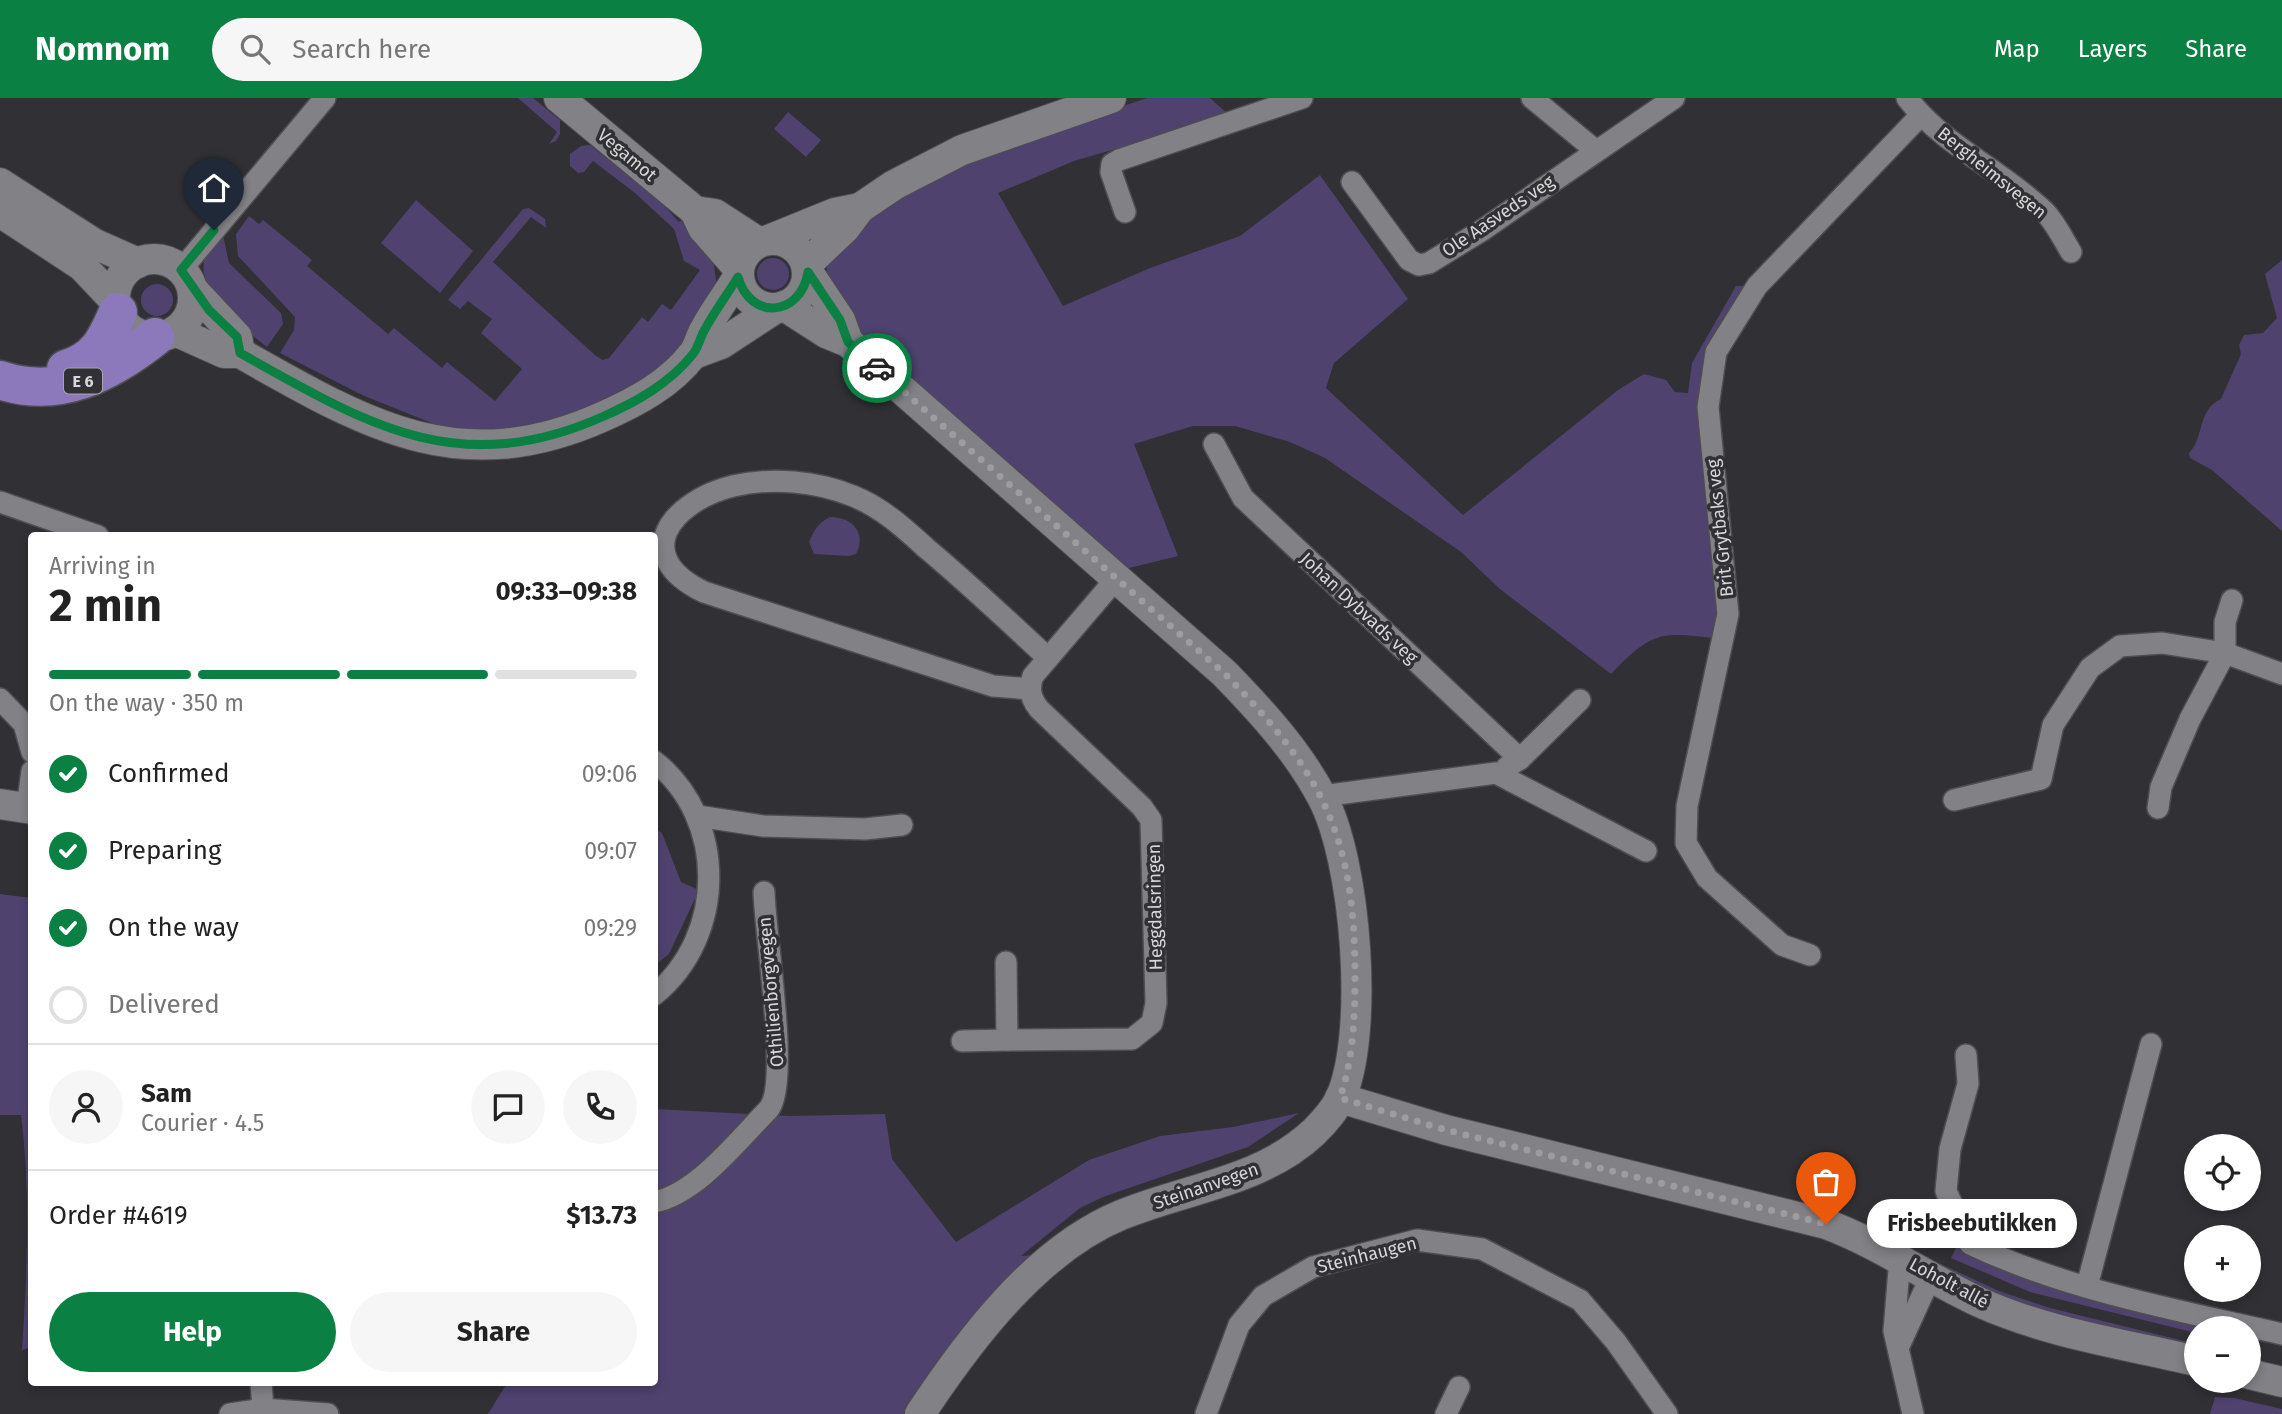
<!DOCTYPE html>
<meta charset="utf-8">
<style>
:root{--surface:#fff;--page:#f6f6f6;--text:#222;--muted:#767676;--line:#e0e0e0;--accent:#0b8043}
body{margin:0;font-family:"Fira Sans",sans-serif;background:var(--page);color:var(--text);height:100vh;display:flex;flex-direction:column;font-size:26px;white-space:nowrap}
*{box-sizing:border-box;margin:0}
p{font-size:23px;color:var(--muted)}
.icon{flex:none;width:38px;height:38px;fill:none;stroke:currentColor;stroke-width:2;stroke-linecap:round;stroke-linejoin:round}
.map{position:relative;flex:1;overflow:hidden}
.details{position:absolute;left:28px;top:434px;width:630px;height:854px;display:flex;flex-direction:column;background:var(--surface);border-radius:7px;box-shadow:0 4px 10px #0003}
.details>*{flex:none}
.fabs{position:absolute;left:2184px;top:1036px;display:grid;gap:14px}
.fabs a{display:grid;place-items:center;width:77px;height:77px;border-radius:50%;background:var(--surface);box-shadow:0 4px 10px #0003;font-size:35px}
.pin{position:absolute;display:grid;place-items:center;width:60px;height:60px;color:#fff;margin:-72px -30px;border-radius:50% 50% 50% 0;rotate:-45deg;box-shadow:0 0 7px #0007}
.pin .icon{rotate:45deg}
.courier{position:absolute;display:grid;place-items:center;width:70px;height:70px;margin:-35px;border:5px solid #0b8043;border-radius:50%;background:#fff;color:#222;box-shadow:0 2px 9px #0007}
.bubble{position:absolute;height:49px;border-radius:24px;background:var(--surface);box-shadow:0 4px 10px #0003;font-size:23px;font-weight:700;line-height:49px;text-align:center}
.overview em{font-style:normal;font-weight:700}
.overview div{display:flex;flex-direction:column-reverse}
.overview{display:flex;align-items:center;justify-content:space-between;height:119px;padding:0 21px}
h1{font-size:46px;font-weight:700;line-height:52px}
.bar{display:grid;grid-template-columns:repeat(4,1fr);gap:10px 7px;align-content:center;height:84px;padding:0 21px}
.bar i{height:9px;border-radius:5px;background:var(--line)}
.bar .selected{background:var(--accent)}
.bar p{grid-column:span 4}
.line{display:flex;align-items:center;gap:18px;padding:0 21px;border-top:2px solid var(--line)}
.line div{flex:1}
.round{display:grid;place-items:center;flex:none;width:74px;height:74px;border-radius:37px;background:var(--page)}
ol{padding:0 21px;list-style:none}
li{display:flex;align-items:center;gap:21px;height:77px}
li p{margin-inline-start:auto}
li .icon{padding:7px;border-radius:50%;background:var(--accent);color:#fff;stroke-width:4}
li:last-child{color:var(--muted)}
li i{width:38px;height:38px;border:4px solid var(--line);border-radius:50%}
.primary-button{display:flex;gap:14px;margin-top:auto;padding:14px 21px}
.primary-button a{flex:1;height:80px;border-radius:42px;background:var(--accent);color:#fff;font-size:28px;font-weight:700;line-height:80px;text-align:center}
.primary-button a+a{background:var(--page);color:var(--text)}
header{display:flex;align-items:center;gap:42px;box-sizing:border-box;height:98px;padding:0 35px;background:var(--accent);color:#fff}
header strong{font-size:33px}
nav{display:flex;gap:38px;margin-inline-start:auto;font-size:24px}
.search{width:490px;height:63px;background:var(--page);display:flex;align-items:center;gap:18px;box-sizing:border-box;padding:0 24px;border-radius:38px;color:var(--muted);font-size:26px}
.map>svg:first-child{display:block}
.green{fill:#4f426f}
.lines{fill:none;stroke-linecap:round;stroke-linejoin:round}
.street-casing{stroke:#4e4d50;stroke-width:24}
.secondary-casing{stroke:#4e4d50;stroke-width:32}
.highway-casing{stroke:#4e4d50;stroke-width:41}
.street{stroke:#828185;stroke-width:21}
.secondary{stroke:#828185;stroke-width:30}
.highway{stroke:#8b79bb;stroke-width:38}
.done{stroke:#9d9d9f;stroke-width:7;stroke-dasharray:0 12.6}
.route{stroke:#0b8043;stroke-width:9}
.labels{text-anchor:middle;stroke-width:7;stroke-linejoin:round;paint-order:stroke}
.shield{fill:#313034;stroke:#a5a5a8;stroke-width:2}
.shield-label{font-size:16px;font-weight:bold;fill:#d7d7d9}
.street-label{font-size:18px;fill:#d7d7d9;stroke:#313034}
</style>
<header>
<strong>Nomnom</strong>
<div class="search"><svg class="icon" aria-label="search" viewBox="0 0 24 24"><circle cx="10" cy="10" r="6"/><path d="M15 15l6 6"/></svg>Search here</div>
<nav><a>Map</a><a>Layers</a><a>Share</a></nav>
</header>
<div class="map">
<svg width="2282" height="1316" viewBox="0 0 2282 1316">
<rect width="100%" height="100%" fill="#313034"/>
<g class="green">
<polygon points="518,0 533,0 560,22 560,36 556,43 549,46 557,34"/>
<path d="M1147,0H1210L1230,18L1074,63L998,95L1063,208L1150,170L1240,138L1320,77L1408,201L1334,265L1326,290L1463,417L1618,292L1644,276L1666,282L1675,294L1688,295L1692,265L1736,188H1757L1716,254L1722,541C1661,534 1654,531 1611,576L1500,491L1461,454L1325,360L1290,344L1235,328H1193L1134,346L1178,458L1129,470H1119L869,245C855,225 832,202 827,177C824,158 845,141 858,130C939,61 1048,34 1147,0Z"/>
<polygon points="788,14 821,42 806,59 774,31"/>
<polygon points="590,47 660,103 679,124 685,120 713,161 717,188 687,246 640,287 592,313 499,336 439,328 362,297 280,255 294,232 295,219 238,158 236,136 249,118 259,126 263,122 312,162 307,168 388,236 394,230 442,270 447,264 495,303 522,271 481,235 492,221 468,203 460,211 448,202 523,111 529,110 545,121 546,130 531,119 493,164 596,258 603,262 609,260 642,219 648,224 662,206 671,212 700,172 684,163 674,131 635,95 593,63 584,74 578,75 570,68 570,56 581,48"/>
<polygon points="416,102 473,153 440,195 381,145"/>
<path d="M223,137L229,165L281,215L283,226L267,249C245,232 198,196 204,164C207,153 216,145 223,137Z"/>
<circle cx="773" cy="176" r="16"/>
<path d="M2282,162V433L2212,372L2190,360L2189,355C2205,338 2197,312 2221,301L2241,256L2239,247L2244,237L2263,235L2277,220L2265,176Z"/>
<circle cx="157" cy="202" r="16"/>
<path d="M830,419C852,419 867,435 856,456L849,458L814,456L809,444C814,432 818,425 830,419Z"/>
<polygon points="654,730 662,735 681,784 699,792 669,856 655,867"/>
<path d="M0,796L32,800V1249L22,1252C27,1173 31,1095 21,1017H0Z"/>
<polygon points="655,1011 790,1018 885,1016 892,1061 956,1144 1089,1062 1160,1038 1233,1029 1299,1015 1248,1049 1103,1099 1080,1110 1021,1158 1060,1155 920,1316 488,1316 507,1285 654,1284"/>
<polygon points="1959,1144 2220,1230 2196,1230 2196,1235 2030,1194 1951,1160"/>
<polygon points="1906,1150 1999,1193 2050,1210 2196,1246 2196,1252 2031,1210 1985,1194"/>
<polygon points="2215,1299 2234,1300 2282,1311 2282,1316 2210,1316"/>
</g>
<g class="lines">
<defs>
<g id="street">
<polyline points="1532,0 1595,52"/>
<path d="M1907,0C1944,48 2001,72 2044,113C2055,124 2063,141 2071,154"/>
<polyline points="1352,84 1409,162 1419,167 1429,165 1481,133 1674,0"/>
<polyline points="1125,114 1111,74 1112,66 1119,62 1302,0"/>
<polyline points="181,172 325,0"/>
<polyline points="1214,346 1243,400 1520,661"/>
<polyline points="0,404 98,438"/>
<path d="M1030,591L993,588L704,494C628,457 672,403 733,388C772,379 816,383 853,398C881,409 904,430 926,450C968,485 1008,523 1048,560"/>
<polyline points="0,601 24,626 32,654"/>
<path d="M654,663C727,720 727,838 654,897"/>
<polyline points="1507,669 1520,661 1580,602"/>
<polyline points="1322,698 1496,675 1646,753"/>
<polyline points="1954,702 2041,681 2053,627 2090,570 2120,548 2162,545 2225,555 2282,576"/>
<polyline points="27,710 32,673"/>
<polyline points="2158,710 2161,689 2190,621 2225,555 2225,524 2232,502"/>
<polyline points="698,718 763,728 865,731 902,727"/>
<polyline points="1810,857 1782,847 1707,780 1686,745 1687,708 1728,516 1708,309 1716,254 1757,188 1921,17"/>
<path d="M1006,864L1007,942L1132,941L1152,925L1156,905L1151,722L1142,709L1039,611C1031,601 1028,591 1033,578L1115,482"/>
<polyline points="962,943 1007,942"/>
<path d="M1966,957L1968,986L1950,1051L1946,1093L1970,1146C2067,1192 2177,1212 2282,1236"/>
<path d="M654,1104C697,1096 739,1041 769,1011C790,983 765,837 764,794"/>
<polyline points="1900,1159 1894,1233 1913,1316"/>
<polyline points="2087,1188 2151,946"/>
<polyline points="1899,1248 1931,1178"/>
<polyline points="261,1284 263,1311 328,1316"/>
<polyline points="230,1316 263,1311"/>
<polyline points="1206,1316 1239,1227 1263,1198 1313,1169 1417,1142 1482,1151 1580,1202 1616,1244 1667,1316"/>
<polyline points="1446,1316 1459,1289"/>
</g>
<g id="secondary">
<polyline points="559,0 695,113 703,130 739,171"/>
<polyline points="0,85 95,146 138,165"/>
<polyline points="695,113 715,116 758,144"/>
<polyline points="0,114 82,168 116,204"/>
<polyline points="771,141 835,115 860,110"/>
<circle cx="773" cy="176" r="34"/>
<circle cx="154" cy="200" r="39"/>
<polyline points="806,167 845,130 860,110 894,87 962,52 1111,0"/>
<polyline points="808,174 840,222 848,244"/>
<polyline points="193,192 237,239 240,255"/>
<path d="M784,208L826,235L848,244L1224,575C1261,613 1297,652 1322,699C1356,762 1370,936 1340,1001C1334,1013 1324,1024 1314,1034C1261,1084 1186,1090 1121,1117C1036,1152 969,1242 920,1316"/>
<path d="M175,233L224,255H240C364,325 458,383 602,319C636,304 670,286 693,256C698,250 700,240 704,233C714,214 727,197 738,179"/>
<polyline points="694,256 721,246 776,210"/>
<polyline points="0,706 32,711"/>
<path d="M1340,1000L1446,1032L1826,1126C1880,1146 1927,1180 1979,1204C2047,1235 2124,1246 2196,1263"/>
<polyline points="2249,1276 2282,1284"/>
</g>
<g id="highway">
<path d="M66,271C97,262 106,242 118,214"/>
<path d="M0,282C59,302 109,275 155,239"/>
</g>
</defs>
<use href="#street" class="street-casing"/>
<use href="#secondary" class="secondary-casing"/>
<use href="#highway" class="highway-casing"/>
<use href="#street" class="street"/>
<use href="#secondary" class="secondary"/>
<use href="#highway" class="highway"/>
</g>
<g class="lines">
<path class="done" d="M877,270L1224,575C1322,675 1355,736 1355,878C1355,920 1353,961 1340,1000L1446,1032L1826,1126"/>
<path class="route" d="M214,132L181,172L209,212L237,239L240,255C365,325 457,383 602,319C636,304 669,286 693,256C698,250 700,240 704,233C714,214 727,197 738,179C750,223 801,219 808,174L840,222L848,244L877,270"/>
</g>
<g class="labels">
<rect class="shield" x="64" y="270.5" width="38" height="25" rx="5"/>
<g class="shield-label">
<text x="83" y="289">E 6</text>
</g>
<g class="street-label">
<text transform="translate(627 57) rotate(40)" y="6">Vegamot</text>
<text transform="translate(1992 75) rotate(39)" y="6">Bergheimsvegen</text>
<text transform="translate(1498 118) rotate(-34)" y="6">Ole Aasveds veg</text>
<text transform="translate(1720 430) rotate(-96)" y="6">Brit Grytbaks veg</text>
<text transform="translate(1359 510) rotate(43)" y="6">Johan Dybvads veg</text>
<text transform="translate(1155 809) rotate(-91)" y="6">Heggdalsringen</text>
<text transform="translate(771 894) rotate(-95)" y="6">Othilienborgvegen</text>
<text transform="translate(1206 1088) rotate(-19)" y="6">Steinanvegen</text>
<text transform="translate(1367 1157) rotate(-14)" y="6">Steinhaugen</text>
<text transform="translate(1949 1185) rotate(28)" y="6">Loholt allé</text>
</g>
</g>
</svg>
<div class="fabs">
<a><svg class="icon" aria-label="locate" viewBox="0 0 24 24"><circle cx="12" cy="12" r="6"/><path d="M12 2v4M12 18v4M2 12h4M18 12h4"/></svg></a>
<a>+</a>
<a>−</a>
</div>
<div class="pin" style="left:1826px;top:1126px;background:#ea580c"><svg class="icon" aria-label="bag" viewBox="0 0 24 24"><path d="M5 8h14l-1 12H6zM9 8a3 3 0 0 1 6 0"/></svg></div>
<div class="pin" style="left:214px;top:132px;background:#1f2937"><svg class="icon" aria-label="home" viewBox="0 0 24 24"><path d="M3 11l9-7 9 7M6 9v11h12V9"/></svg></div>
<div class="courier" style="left:877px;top:270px"><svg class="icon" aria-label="car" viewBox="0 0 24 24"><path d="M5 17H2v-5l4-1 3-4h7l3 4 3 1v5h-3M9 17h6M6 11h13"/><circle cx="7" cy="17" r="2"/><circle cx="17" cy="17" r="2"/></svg></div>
<div class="bubble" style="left:1867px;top:1101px;width:210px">Frisbeebutikken</div>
<section class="details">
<div class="overview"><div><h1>2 min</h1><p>Arriving in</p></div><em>09:33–09:38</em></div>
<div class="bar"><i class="selected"></i><i class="selected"></i><i class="selected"></i><i></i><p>On the way · 350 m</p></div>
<ol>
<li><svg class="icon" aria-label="check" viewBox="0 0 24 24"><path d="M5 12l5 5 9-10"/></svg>Confirmed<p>09:06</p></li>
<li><svg class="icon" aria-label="check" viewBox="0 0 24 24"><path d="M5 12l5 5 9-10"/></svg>Preparing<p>09:07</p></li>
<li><svg class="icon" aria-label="check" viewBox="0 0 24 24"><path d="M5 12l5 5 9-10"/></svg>On the way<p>09:29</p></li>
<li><i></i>Delivered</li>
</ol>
<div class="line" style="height:126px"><a class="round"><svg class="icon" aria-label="person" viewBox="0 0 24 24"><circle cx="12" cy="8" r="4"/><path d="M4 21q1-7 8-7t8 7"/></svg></a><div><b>Sam</b><p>Courier · 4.5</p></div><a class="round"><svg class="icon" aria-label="chat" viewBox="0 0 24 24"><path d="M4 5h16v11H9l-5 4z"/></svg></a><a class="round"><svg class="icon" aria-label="phone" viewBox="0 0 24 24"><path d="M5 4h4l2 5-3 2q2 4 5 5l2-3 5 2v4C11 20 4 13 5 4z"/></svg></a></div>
<div class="line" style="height:91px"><div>Order #4619</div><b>$13.73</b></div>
<div class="primary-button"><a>Help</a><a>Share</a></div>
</section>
</div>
